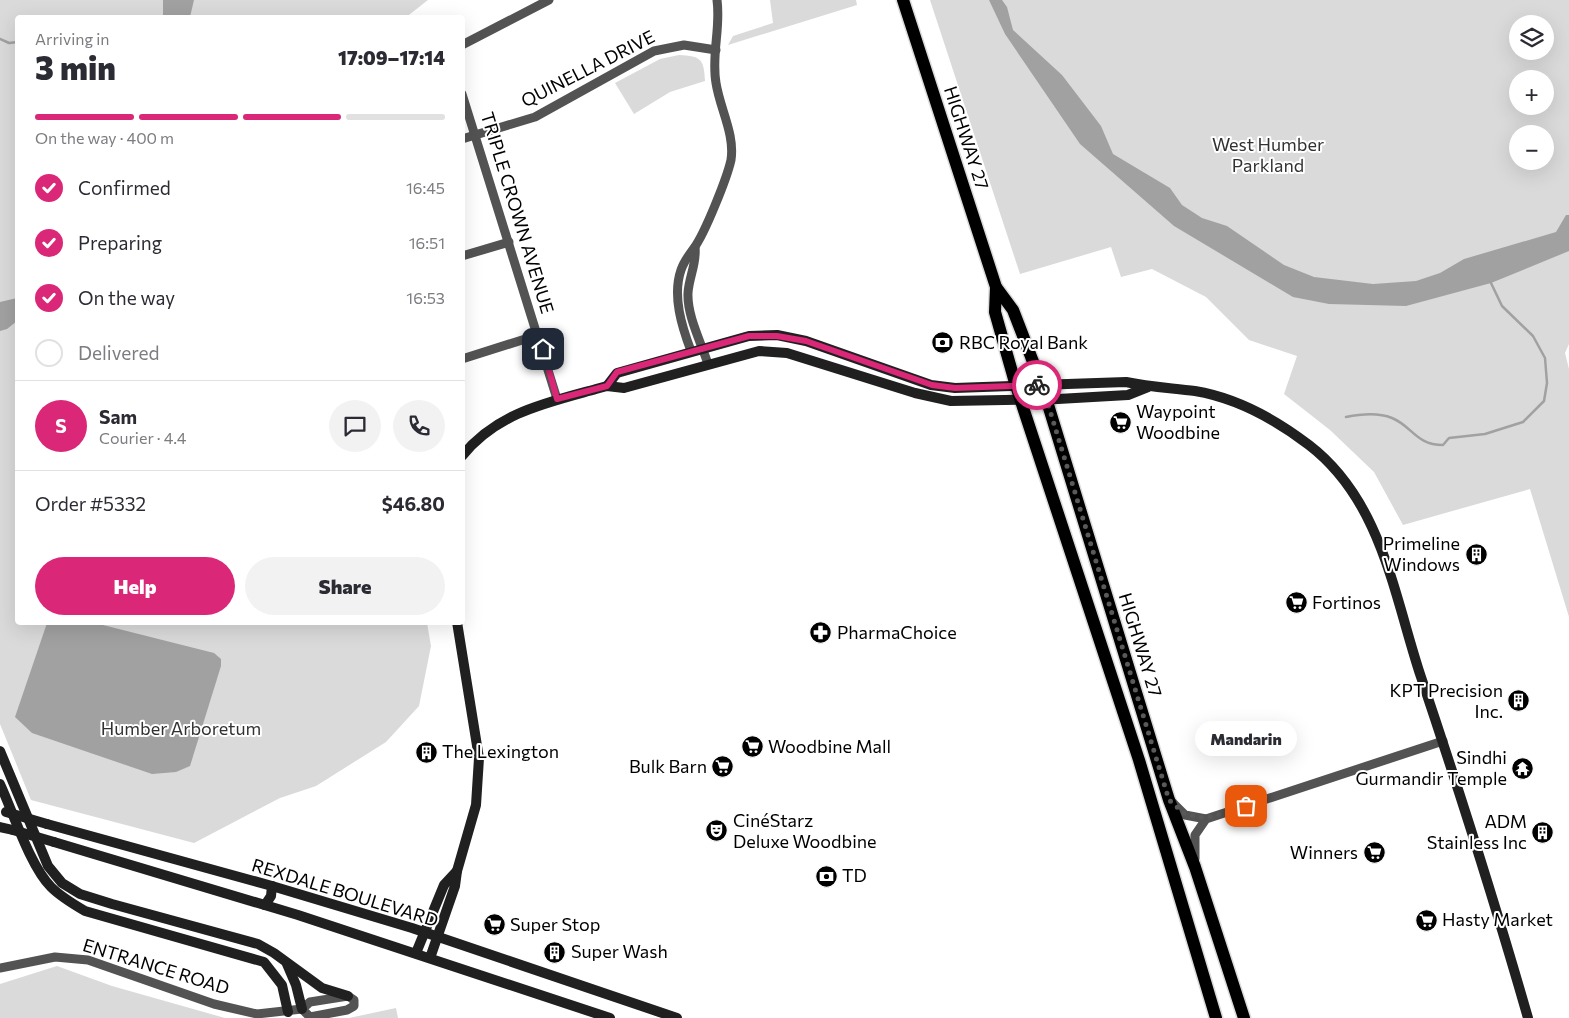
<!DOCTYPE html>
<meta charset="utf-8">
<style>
:root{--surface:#fff;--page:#f2f2f3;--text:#2b2b33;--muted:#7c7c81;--line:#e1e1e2;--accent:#db2777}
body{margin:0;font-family:Commissioner,sans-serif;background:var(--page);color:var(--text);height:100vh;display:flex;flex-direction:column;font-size:19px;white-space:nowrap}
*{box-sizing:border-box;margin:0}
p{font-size:16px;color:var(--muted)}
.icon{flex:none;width:28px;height:28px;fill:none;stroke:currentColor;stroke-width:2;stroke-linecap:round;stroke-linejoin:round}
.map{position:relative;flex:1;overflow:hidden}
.drawer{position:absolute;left:15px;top:15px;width:450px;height:610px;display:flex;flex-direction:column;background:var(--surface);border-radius:5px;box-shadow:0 5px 20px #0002}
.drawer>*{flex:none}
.fabs{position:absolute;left:1509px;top:15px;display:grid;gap:10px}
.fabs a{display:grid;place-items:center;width:45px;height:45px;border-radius:50%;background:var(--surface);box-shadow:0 5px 20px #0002;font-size:25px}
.pin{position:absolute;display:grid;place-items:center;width:42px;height:42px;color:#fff;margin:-21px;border-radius:10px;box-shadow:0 2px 8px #0006}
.courier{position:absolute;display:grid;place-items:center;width:50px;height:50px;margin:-25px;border:4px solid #db2777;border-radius:50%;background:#fff;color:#222;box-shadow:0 1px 6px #0007}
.bubble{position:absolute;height:35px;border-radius:18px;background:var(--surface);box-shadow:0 5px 20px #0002;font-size:16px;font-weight:800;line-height:35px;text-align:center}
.headline em{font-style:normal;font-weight:800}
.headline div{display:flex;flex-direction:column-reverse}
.headline{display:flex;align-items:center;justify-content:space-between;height:85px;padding:0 20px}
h1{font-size:32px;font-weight:800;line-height:38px}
.bar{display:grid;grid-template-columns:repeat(4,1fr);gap:8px 5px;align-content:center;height:60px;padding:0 20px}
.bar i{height:6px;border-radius:4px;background:var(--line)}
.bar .on{background:var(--accent)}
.bar p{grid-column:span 4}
.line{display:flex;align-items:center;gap:12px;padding:0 20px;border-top:1px solid var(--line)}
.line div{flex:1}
.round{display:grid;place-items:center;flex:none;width:52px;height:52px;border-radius:26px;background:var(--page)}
ol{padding:0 20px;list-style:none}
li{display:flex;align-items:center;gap:15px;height:55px}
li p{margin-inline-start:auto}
li .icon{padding:5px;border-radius:50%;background:var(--accent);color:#fff;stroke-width:4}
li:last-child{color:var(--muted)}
li i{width:28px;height:28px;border:2px solid var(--line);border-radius:50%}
.button{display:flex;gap:10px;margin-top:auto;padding:10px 20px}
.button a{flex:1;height:58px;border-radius:30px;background:var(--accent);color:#fff;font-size:20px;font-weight:800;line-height:58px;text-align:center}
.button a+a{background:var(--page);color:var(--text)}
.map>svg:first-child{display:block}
.green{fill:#dadada;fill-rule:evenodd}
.water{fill:#a1a1a1}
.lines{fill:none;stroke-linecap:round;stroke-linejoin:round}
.stream{stroke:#a1a1a1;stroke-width:2.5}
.primary-casing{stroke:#dbdbdb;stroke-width:15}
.street{stroke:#535353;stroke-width:9}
.secondary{stroke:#202020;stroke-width:10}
.primary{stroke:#000;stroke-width:12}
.secondary-bridge{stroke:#202020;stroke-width:10}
.done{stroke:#595959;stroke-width:5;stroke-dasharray:0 9}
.route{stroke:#db2777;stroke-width:6}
.labels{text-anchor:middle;stroke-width:4;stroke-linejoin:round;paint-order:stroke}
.street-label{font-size:18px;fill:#000;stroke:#fff}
.park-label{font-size:18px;fill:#313131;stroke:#fff}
.poi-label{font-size:18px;fill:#000;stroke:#fff;text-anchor:start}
</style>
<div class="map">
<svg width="1569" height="1018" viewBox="0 0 1569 1018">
<rect width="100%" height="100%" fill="#fff"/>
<g class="green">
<polygon points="0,0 428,0 405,18 18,18 18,622 427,623 431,646 419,706 386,742 316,786 280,798 194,843 31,800 0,724"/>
<polygon points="770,0 856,0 857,5 728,45 733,36 773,23"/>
<path d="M930,0H1569V344L1565,353L1569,369V617L1530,489L1403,525L1374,472L1330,430L1284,394L1297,356L1249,340L1206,297L1152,269L1121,277L1111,247L1020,274ZM1518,24H1545V51H1518ZM1518,79H1545V106H1518ZM1518,134H1545V161H1518Z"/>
<path d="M679,55C701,56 704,59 705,81L670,92L634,114L615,83L660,59Z"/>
<polygon points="57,966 112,986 225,1018 0,1018 0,984"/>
<polygon points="396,1008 398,1018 349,1018"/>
</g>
<g class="water">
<polygon points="163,0 194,0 190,17 163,17"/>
<polygon points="989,0 1002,0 1007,7 1013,30 1062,75 1101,126 1113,154 1170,188 1182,205 1202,218 1227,226 1284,265 1314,277 1373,284 1416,281 1440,273 1464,259 1556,232 1566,215 1569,215 1569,251 1491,283 1406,306 1329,304 1293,297 1174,226 1080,144 1005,34"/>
<polygon points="17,298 17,321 7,329 0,331 0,302"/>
<polygon points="47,623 95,623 214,653 221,659 221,666 190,766 176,772 152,774 32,733 15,717"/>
</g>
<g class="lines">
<g class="stream">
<polyline points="0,39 9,43 18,42"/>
<polyline points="16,321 18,327"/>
<path d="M1346,417C1361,414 1377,412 1392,418C1412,426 1416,445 1443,445L1449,438L1485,434L1523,422L1544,401L1547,383L1545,358L1533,336L1502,306L1491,283"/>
</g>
<defs>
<g id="primary">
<polyline points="903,0 996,287 1013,310 1042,385 1169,800 1195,867 1244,1018"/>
<polyline points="996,287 995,312 1016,386 1139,760 1216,1018"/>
</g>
</defs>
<use href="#primary" class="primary-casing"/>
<g class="street">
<polyline points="462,45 549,0"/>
<polyline points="462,94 557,399"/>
<polyline points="462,139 535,117 654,51 684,45 716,50"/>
<path d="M695,247C697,263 689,277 688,293C687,316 701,342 708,364"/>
<polyline points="462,256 509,242"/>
<path d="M691,351C682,327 672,296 681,270C684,261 689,255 694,248C705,233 727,178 731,160C735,134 720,109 716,83C711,55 721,28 717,0"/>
<polyline points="462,359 538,335"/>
<polyline points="1172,802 1185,815 1206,819"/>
<polyline points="1195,858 1195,835 1206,819 1443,741"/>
<polyline points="0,968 55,957 88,960 214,1004 257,1014 302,1009 310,1002 348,996 354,1000 354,1006 347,1010 310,1017 302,1009"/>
</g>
<g class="secondary">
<path d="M607,386L617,373L749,336L777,335L806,341L931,385L955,388L1126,382C1149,387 1172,388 1195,391C1237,398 1275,419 1309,445C1382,501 1394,596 1421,677C1459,790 1495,903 1528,1018"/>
<path d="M462,456C497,413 545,403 596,389L607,386L624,388L759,351L787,353L915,393L951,401L1058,399L1128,395L1148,387"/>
<polyline points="0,751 48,866 62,883 80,894 112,904 258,944 274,953 322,988 348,996"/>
<path d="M0,784C13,812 30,866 51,887C61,897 73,904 85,911L264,962L282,985L288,1012"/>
<polyline points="47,824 272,886 412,928 677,1018"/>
<polyline points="0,827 13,830"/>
<polyline points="54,842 298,915 610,1018"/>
<polyline points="265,905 271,896 272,886"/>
<polyline points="416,953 444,885 457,871"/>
<polyline points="430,958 455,886 457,871 476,805 479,758 457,622"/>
<polyline points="287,964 296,985 302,1009"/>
</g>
<use href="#primary" class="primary"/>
<g class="secondary-bridge">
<polyline points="6,812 47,824"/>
<polyline points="13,830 54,842"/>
</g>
</g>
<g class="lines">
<polyline class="done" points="1037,385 1042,385 1051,414 1169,800 1185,814 1206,818 1246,806"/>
<polyline class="route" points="543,349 557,399 607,386 617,372 749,336 777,336 806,341 932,385 955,388 1037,385"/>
</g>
<defs>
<symbol id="bank-disc" viewBox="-11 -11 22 22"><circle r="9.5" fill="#000" stroke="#fff"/><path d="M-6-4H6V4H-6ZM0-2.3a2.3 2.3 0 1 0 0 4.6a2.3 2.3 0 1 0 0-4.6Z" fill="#fff"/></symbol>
<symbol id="supermarket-disc" viewBox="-11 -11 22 22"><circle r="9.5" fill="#000" stroke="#fff"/><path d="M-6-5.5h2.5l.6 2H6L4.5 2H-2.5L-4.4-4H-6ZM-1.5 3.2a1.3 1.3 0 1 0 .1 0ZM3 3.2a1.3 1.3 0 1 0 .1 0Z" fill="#fff"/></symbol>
<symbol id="building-disc" viewBox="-11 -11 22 22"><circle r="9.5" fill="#000" stroke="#fff"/><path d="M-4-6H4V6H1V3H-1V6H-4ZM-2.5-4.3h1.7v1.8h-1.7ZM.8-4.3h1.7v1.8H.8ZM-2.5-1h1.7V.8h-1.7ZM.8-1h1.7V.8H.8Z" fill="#fff"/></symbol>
<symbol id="pharmacy-disc" viewBox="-11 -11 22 22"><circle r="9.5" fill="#000" stroke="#fff"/><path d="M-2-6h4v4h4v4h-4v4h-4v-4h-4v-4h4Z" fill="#fff"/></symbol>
<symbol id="temple-disc" viewBox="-11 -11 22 22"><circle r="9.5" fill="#000" stroke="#fff"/><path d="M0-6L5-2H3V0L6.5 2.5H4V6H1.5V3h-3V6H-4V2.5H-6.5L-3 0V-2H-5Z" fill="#fff"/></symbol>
<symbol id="theatre-disc" viewBox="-11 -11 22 22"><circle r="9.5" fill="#000" stroke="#fff"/><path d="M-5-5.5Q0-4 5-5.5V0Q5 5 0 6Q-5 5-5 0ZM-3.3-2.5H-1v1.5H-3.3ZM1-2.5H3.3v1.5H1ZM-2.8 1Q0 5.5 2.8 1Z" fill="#fff"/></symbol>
</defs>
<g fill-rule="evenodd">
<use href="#bank-disc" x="930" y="330" width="25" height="25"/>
<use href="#supermarket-disc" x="1108" y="410" width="25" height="25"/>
<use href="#building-disc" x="1464" y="542" width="25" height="25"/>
<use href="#supermarket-disc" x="1284" y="590" width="25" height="25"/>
<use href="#pharmacy-disc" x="808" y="620" width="25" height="25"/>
<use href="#building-disc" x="1506" y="688" width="25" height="25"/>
<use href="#supermarket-disc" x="740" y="734" width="25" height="25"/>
<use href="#building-disc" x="414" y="740" width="25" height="25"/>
<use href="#supermarket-disc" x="710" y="754" width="25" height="25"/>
<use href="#temple-disc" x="1510" y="756" width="25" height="25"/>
<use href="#theatre-disc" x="704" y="818" width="25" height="25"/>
<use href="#building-disc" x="1530" y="820" width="25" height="25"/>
<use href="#supermarket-disc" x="1362" y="840" width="25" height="25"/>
<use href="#bank-disc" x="814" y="864" width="25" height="25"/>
<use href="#supermarket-disc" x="1414" y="908" width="25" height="25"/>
<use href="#supermarket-disc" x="482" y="912" width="25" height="25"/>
<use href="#building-disc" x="542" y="940" width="25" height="25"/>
</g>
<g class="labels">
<g class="street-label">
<text transform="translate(588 69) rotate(-27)" y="6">QUINELLA DRIVE</text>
<text transform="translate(966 138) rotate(72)" y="6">HIGHWAY 27</text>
<text transform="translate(517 213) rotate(73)" y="6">TRIPLE CROWN AVENUE</text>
<text transform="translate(1140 645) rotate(73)" y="6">HIGHWAY 27</text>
<text transform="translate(345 893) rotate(17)" y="6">REXDALE BOULEVARD</text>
<text transform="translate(156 967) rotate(17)" y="6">ENTRANCE ROAD</text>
</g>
<g class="park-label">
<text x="1268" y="151">West Humber<tspan x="1268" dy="21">Parkland</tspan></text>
<text x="181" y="735">Humber Arboretum</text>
</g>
<g class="poi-label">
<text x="959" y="349">RBC Royal Bank</text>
<text x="1136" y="418">Waypoint<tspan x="1136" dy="21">Woodbine</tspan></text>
<text x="1460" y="550" text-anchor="end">Primeline<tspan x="1460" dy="21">Windows</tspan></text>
<text x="1312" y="609">Fortinos</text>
<text x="837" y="639">PharmaChoice</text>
<text x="1503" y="697" text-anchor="end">KPT Precision<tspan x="1503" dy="21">Inc.</tspan></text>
<text x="768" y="753">Woodbine Mall</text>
<text x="442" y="758">The Lexington</text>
<text x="1507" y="764" text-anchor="end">Sindhi<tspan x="1507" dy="21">Gurmandir Temple</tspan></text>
<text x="707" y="773" text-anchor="end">Bulk Barn</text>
<text x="733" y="827">CinéStarz<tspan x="733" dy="21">Deluxe Woodbine</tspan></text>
<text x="1527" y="828" text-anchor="end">ADM<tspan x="1527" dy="21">Stainless Inc</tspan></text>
<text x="1358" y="859" text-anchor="end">Winners</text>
<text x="842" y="882">TD</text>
<text x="1442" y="926">Hasty Market</text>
<text x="510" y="931">Super Stop</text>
<text x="571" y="958">Super Wash</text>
</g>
</g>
</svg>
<div class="fabs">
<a><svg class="icon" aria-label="layers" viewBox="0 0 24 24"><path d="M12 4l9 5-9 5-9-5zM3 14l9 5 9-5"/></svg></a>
<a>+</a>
<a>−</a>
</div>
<div class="pin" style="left:1246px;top:806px;background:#ea580c"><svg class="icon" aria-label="bag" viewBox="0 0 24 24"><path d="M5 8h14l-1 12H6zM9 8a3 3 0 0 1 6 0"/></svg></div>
<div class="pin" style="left:543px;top:349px;background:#1f2937"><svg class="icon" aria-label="home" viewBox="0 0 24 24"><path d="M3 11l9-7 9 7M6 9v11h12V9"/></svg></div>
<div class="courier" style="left:1037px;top:385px"><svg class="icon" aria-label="bike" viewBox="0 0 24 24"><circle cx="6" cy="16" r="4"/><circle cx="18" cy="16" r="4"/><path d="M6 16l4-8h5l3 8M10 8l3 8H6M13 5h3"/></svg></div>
<div class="bubble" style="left:1195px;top:721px;width:102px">Mandarin</div>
<section class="drawer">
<div class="headline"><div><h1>3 min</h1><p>Arriving in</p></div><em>17:09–17:14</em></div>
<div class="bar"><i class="on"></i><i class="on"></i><i class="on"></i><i></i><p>On the way · 400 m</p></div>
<ol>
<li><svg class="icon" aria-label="check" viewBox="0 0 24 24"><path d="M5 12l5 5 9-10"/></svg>Confirmed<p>16:45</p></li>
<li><svg class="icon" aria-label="check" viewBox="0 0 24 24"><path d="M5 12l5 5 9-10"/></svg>Preparing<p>16:51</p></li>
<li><svg class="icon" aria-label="check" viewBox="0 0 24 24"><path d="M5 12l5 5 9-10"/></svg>On the way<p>16:53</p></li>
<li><i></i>Delivered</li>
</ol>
<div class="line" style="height:90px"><b class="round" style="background:var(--accent);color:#fff">S</b><div><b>Sam</b><p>Courier · 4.4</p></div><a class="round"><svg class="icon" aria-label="chat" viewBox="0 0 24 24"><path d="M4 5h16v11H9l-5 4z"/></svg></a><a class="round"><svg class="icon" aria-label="phone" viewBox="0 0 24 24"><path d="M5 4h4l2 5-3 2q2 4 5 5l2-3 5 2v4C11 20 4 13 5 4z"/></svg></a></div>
<div class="line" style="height:65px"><div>Order #5332</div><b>$46.80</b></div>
<div class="button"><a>Help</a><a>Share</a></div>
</section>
</div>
